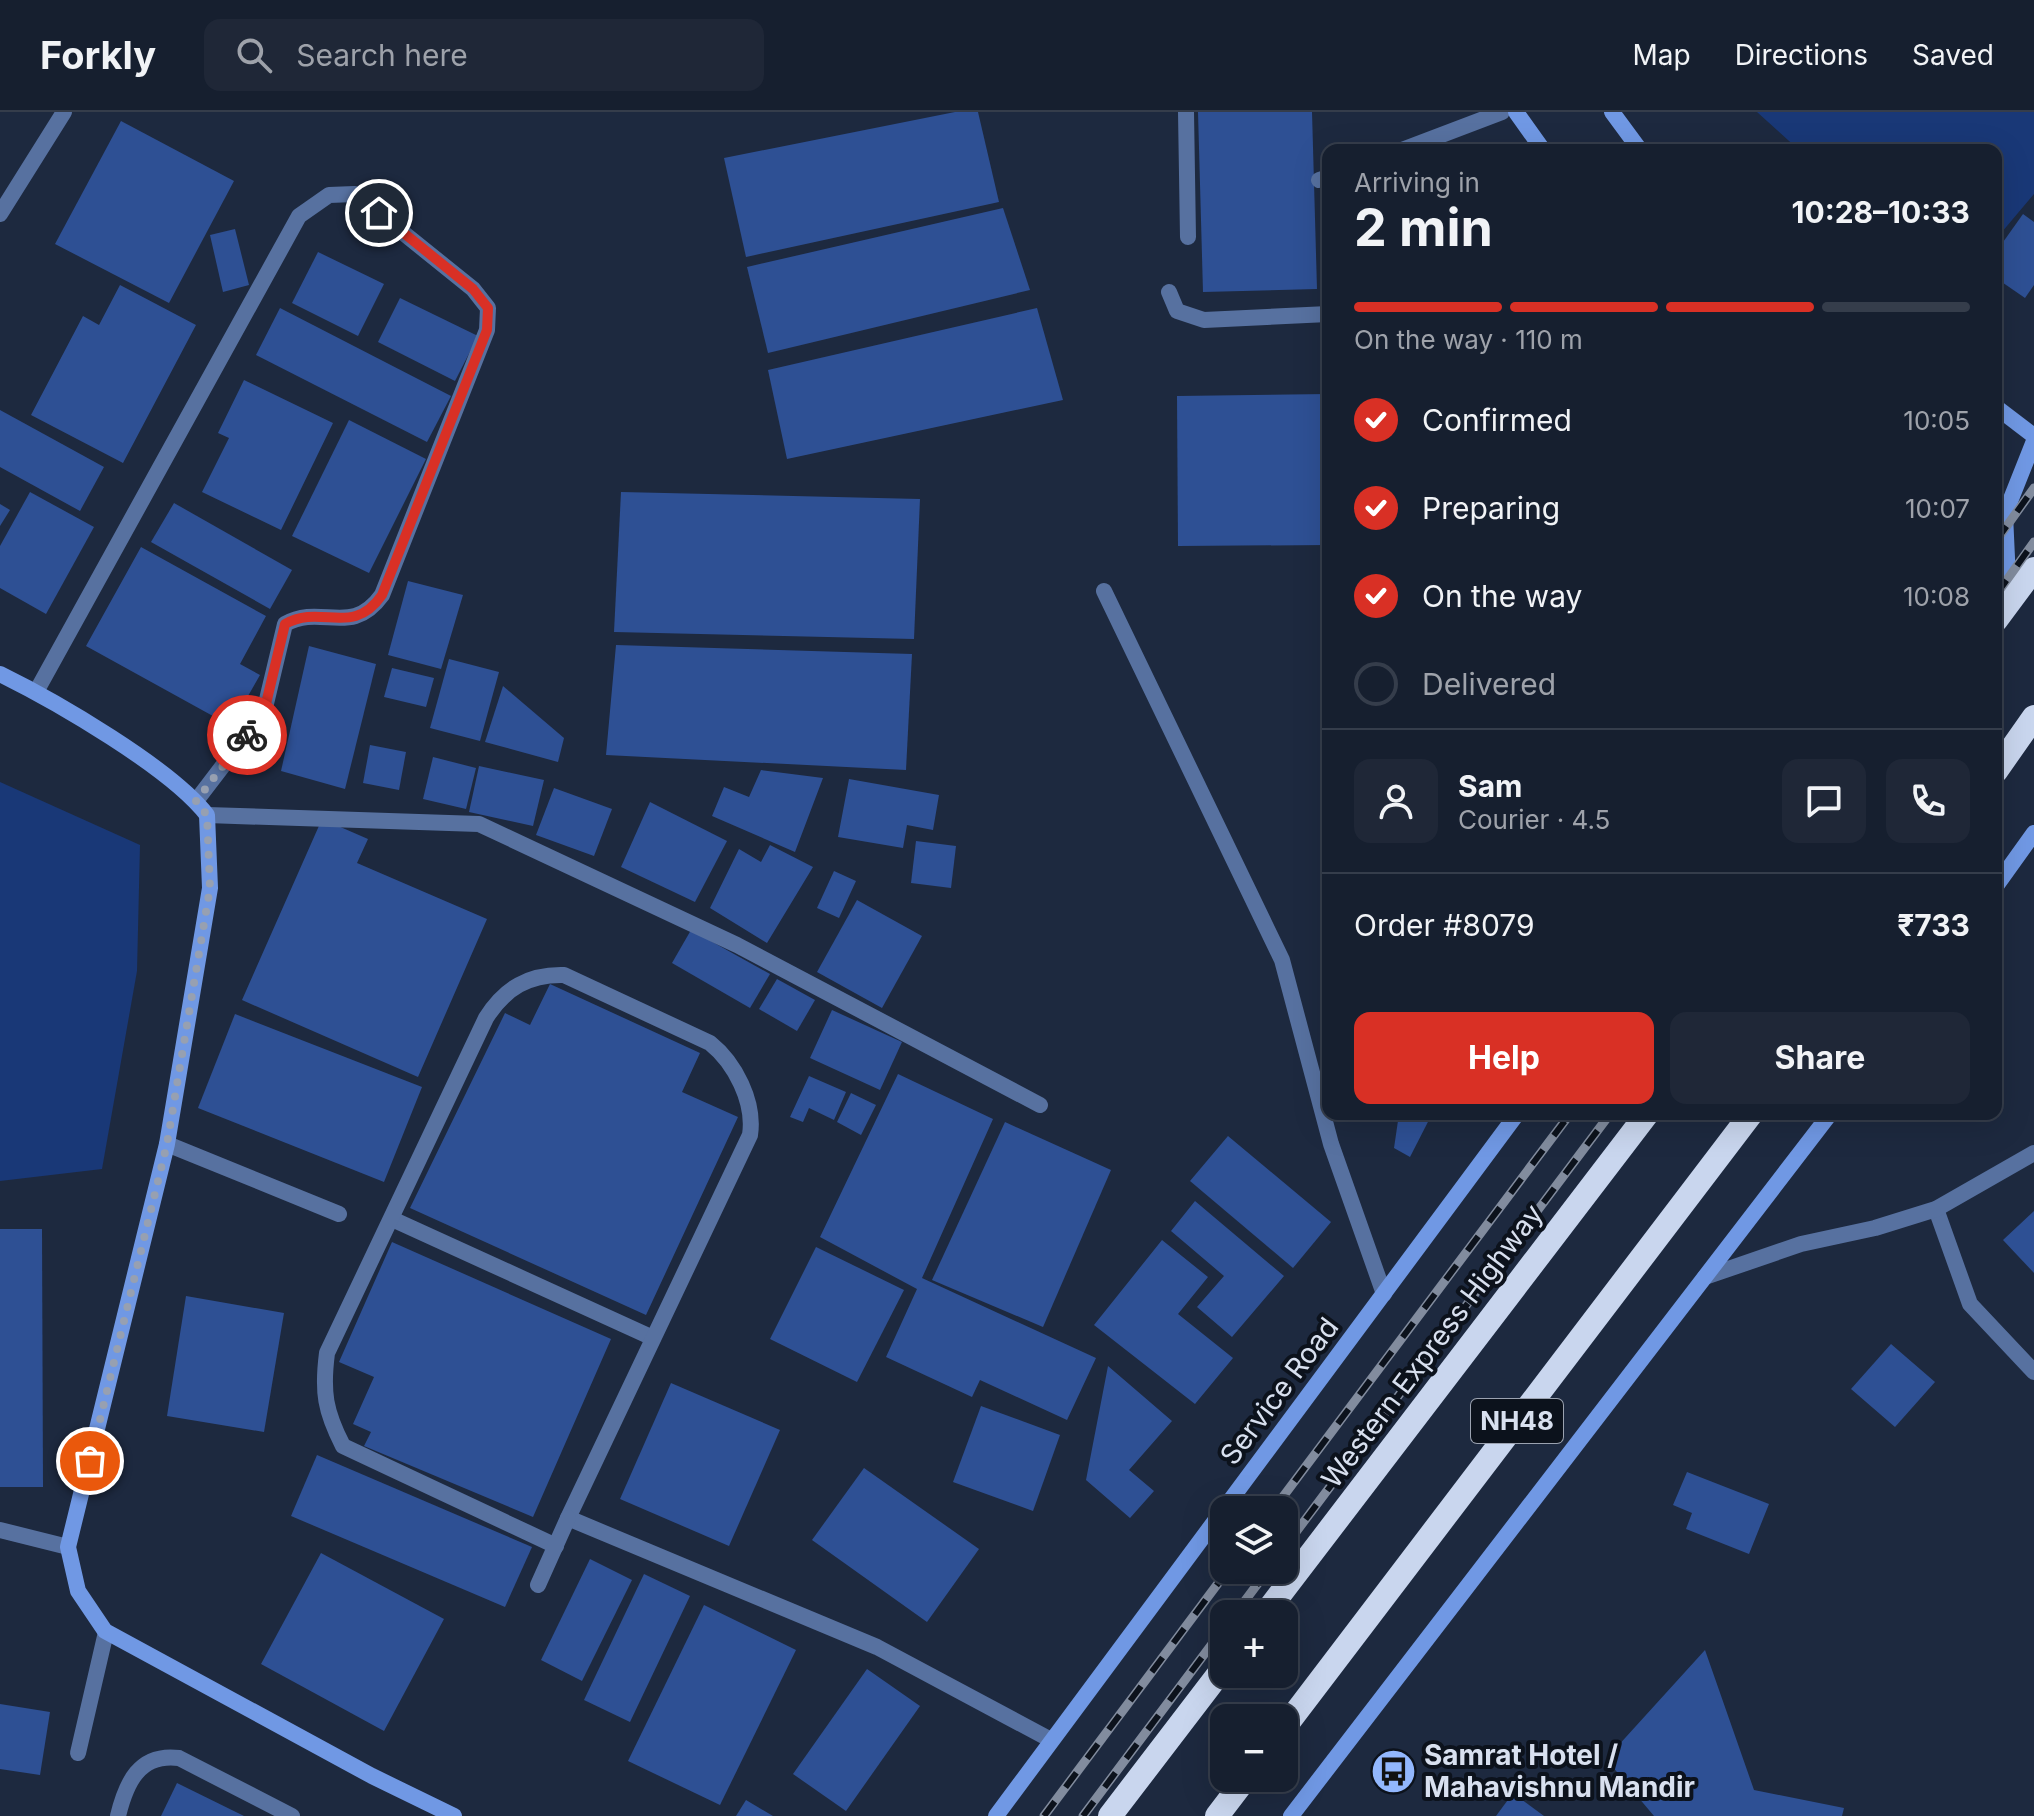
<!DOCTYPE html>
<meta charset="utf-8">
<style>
:root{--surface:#161f2f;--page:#1f2737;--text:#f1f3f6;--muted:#9ea2aa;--line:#353d4b;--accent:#d93025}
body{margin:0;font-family:Inter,sans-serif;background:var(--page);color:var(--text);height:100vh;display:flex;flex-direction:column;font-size:30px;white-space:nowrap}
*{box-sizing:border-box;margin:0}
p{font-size:26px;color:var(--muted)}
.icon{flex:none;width:44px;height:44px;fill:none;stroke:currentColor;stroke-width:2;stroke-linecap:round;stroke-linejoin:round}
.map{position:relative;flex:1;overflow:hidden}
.panel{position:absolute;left:1322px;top:32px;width:680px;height:976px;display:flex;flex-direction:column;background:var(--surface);border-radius:16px;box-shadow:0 8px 32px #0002,0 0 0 2px var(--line)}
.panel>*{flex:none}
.tools{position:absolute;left:1210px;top:1384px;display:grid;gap:16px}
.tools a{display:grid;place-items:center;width:88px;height:88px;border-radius:16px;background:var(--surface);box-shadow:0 8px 32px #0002,0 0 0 2px var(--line);font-size:40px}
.pin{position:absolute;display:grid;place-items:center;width:68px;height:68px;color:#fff;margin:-34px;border:4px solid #fff;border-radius:50%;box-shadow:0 2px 8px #0007}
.courier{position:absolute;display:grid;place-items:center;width:80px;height:80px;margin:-40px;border:6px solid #d93025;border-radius:50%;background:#fff;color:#222;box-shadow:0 2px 10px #0007}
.head em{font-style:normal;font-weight:700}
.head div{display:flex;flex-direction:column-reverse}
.head{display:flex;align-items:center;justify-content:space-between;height:136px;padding:0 32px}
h1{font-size:52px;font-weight:700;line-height:60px}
.bar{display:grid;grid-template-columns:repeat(4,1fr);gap:12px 8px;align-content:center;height:96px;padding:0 32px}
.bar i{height:10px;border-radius:6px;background:var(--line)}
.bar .selected{background:var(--accent)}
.bar p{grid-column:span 4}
.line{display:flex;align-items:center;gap:20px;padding:0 32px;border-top:2px solid var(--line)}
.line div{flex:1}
.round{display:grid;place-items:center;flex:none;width:84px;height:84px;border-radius:16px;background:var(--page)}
ol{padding:0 32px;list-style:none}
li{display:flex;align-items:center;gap:24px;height:88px}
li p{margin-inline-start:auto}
li .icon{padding:8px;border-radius:50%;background:var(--accent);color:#fff;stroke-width:4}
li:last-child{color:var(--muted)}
li i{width:44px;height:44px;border:4px solid var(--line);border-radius:50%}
.cta{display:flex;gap:16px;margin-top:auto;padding:16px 32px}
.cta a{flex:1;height:92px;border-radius:16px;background:var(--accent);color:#fff;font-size:32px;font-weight:700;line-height:92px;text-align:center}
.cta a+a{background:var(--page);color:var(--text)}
header{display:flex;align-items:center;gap:48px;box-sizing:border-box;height:112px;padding:0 40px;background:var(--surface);border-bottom:2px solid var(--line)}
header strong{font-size:38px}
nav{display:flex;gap:44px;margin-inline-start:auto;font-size:28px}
.search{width:560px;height:72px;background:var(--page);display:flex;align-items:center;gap:20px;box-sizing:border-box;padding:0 28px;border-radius:16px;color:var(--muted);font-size:30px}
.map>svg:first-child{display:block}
.green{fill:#193877}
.building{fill:#2e5094}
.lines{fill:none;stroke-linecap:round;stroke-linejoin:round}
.lane{stroke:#5771a0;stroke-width:16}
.street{stroke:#5771a0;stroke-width:16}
.secondary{stroke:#7098e4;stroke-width:16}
.highway{stroke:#c9d6ee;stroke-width:24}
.rail-casing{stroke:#828c9e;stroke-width:9}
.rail{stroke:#0c121c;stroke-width:6;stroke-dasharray:18;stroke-linecap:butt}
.done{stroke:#97a0b1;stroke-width:8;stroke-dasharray:0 14.4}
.route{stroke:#d93025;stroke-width:10}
.labels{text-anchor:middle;stroke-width:8;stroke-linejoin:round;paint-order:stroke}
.shield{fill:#0c121c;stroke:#9ba2b0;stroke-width:2}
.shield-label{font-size:26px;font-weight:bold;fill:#d8e0ef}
.street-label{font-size:28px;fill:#d8e0ef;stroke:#0c121c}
.poi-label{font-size:28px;font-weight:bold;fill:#d8e0ef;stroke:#0c121c;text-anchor:start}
</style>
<header>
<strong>Forkly</strong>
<div class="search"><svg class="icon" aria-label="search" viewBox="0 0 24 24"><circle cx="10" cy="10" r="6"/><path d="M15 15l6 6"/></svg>Search here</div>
<nav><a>Map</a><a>Directions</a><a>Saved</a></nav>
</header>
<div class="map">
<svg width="2034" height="1704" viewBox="0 0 2034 1704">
<rect width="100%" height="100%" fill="#1d293f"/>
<g class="green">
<polygon points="1757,0 2034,0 2034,82 1996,127 1996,38 1799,38"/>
<polygon points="0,670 140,733 137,859 102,1057 0,1069"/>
</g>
<g class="building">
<polygon points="955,0 978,0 999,90 746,145 724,46"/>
<polygon points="1198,0 1312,0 1317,177 1203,180"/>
<polygon points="121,9 234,69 169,191 55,132"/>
<polygon points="1003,96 1030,178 768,241 747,155"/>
<polygon points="2023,102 2034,110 2034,173 2025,186 1996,166 1996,140"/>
<polygon points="235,117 249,173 223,180 210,123"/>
<polygon points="318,140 384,172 358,224 292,191"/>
<polygon points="120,173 196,213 123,351 31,303 83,204 99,213"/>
<polygon points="400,186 478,224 455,269 378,230"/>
<polygon points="280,196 451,284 427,330 256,243"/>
<polygon points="1037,196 1063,288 787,347 768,258"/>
<polygon points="244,268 333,311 281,418 202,380 229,326 218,321"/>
<polygon points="1328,282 1328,433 1178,434 1177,284"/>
<polygon points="0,298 104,355 80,399 0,355"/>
<polygon points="349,308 426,347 369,461 292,424"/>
<polygon points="30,380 94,415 46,502 0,476 0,434"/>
<polygon points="621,380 920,387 914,527 614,520"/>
<polygon points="174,391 292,458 270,497 151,430"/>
<polygon points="0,392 10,398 0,414"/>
<polygon points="141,435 266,504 240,552 260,563 231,614 86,534"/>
<polygon points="408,469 463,483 441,557 388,543"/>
<polygon points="616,533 912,542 906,658 606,643"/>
<polygon points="309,534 376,552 345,677 281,659"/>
<polygon points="449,547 499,560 480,629 430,616"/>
<polygon points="392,556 434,566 426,595 384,585"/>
<polygon points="503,574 564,626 558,650 485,630"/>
<polygon points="370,633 406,640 399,678 363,671"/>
<polygon points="433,645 476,656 466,697 423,687"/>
<polygon points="479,654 544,668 533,714 469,700"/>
<polygon points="761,658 823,666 795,740 712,704 724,675 749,685"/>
<polygon points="849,667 939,683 933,718 907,713 903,736 838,725"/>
<polygon points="554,676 612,697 594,744 536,723"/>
<polygon points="650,690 727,729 695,790 621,755"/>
<polygon points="322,707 368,727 357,751 487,807 418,965 242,888"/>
<polygon points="916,729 956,734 951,776 911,771"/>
<polygon points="770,733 813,755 767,831 710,796 739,737 761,750"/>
<polygon points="834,759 856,769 839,806 817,796"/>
<polygon points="857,788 922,824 882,896 817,860"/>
<polygon points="691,818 770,862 750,896 672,851"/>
<polygon points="777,867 815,888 797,919 759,897"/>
<polygon points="550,872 700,941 682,980 738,1005 646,1203 410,1096 505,901 530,913"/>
<polygon points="832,898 902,930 880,978 810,946"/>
<polygon points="235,902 422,975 384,1070 198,996"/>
<polygon points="898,962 993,1007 922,1166 1096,1246 1067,1308 980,1268 972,1285 886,1245 917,1177 820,1125"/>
<polygon points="809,964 846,980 834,1008 809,996 803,1010 790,1005"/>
<polygon points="851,981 876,993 861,1023 837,1010"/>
<polygon points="1399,1002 1432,1002 1410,1045 1394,1036"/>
<polygon points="1005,1010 1111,1058 1043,1215 932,1168"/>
<polygon points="1228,1024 1331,1110 1293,1156 1190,1069"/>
<polygon points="1195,1089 1284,1164 1232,1225 1197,1195 1224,1164 1171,1119"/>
<polygon points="2034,1099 2034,1161 2003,1128"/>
<polygon points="0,1117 42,1117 43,1375 0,1375"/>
<polygon points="1162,1128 1208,1165 1178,1202 1233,1246 1195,1292 1094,1213"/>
<polygon points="392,1130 611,1227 533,1405 364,1334 371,1320 353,1312 374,1265 339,1250"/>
<polygon points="816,1135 904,1178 857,1270 770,1227"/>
<polygon points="186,1184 284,1201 264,1320 167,1304"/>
<polygon points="1891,1232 1935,1270 1895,1315 1851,1277"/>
<polygon points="1108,1254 1172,1309 1129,1358 1154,1379 1130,1406 1086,1368"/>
<polygon points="671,1271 780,1318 729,1434 620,1387"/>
<polygon points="981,1294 1060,1323 1033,1399 953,1370"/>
<polygon points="317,1343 532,1435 505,1495 291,1404"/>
<polygon points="864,1356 979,1437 927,1510 812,1428"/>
<polygon points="1687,1360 1769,1392 1749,1442 1686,1417 1692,1401 1673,1393"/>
<polygon points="321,1441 444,1507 384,1619 261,1552"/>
<polygon points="590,1447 632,1468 582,1569 541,1548"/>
<polygon points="644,1462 690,1484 630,1610 584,1588"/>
<polygon points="704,1493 796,1538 720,1693 628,1649"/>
<polygon points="1705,1538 1754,1678 1844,1696 1842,1704 1654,1704 1606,1647"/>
<polygon points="867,1557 920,1594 846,1699 793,1662"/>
<polygon points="0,1592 50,1600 40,1663 0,1657"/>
<polygon points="177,1671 244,1704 161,1704"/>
<polygon points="1513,1681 1544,1704 1496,1704"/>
<polygon points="746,1688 773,1704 736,1704"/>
</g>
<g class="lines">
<g class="lane">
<path d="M36,580L299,104L329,83L355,82L473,177L488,196L487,218L382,483C351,526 322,491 285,512L264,600L196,689"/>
<polyline points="167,1032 339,1102"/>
<polyline points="1936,1097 1970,1192 2034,1260"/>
<polyline points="392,1107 653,1226"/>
<path d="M556,1434L343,1334C325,1299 322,1280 327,1241L486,906C505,876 529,862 564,863L710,931C735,951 755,990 750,1023L568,1406L877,1535L1051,1628"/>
<polyline points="538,1473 568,1406"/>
</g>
<g class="street">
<polyline points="1186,0 1188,125"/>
<polyline points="1402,38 1502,0"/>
<polyline points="1319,68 1328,65"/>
<polyline points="0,102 64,0"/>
<polyline points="1169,180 1177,199 1204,208 1328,202"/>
<polyline points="1104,479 1282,848 1331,1032 1384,1182"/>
<polyline points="207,703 479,712 737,833 1040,993"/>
<polyline points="1705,1165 1801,1132 1875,1116 1936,1097 2034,1041"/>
<polyline points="0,1418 68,1435"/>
<polyline points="78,1641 106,1520"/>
<path d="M118,1704C126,1671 139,1641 179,1646L292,1704"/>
</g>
<g class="secondary">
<polyline points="1516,0 1543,38"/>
<polyline points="1612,0 1640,38"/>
<polyline points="1996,295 2034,324"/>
<polyline points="2009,490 2005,402 2034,329"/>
<path d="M0,562C55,589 171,656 207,703L210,776L167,1032L68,1435L78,1479L105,1519L372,1664L454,1704"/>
<polyline points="1996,774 2034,721"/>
<polyline points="996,1704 1517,1002"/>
<polyline points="1291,1704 1830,1002"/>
</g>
<g class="highway">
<polyline points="1996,508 2034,457"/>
<polyline points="1996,659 2034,605"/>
<polyline points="1265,1502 1647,1002"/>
<polyline points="1284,1616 1751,1002"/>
<polyline points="1110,1704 1224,1555"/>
<polyline points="1217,1704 1246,1666"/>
</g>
<defs>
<g id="rail">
<polyline points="1996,429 2034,376"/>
<polyline points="1996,483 2034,430"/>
<polyline points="1273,1398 1570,1002"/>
<polyline points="1284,1436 1610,1002"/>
<polyline points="1235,1502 1268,1458"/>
<polyline points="1044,1704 1228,1458"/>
<polyline points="1083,1704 1224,1516"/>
</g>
</defs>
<use href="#rail" class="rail-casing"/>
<use href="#rail" class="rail"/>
</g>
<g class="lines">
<polyline class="done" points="90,1349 167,1032 210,776 207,703 196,689 247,623"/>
<path class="route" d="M247,623L264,600L285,512C322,491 352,526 382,483L487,218L488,196L473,177L379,101"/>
</g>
<defs>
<symbol id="bus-disc" viewBox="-11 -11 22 22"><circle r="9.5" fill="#92b7fd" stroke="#0c121c"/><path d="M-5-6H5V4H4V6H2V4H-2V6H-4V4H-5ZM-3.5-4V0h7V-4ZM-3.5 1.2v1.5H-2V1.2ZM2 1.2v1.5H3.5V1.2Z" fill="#111"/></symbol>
</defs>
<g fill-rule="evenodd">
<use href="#bus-disc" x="1368" y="1634" width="51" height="51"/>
</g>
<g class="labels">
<rect class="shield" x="1471" y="1287" width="92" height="44" rx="6"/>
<g class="shield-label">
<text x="1517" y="1318">NH48</text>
</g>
<g class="street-label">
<text transform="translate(1432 1234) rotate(-53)" y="10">Western Express Highway</text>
<text transform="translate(1279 1279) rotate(-53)" y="10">Service Road</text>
</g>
<g class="poi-label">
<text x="1424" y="1653">Samrat Hotel /<tspan x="1424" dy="32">Mahavishnu Mandir</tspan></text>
</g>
</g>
</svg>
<div class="tools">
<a><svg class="icon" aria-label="layers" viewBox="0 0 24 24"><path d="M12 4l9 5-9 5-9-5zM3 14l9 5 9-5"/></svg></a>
<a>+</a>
<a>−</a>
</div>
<div class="pin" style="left:90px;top:1349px;background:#ea580c"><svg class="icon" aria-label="bag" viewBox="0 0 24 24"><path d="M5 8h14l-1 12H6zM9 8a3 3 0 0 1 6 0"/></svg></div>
<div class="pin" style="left:379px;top:101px;background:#1f2937"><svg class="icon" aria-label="home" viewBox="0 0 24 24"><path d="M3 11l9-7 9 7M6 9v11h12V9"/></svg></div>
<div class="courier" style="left:247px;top:623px"><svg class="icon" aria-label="bike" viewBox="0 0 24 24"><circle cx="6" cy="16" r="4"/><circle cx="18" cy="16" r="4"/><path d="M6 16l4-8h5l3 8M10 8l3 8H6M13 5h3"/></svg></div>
<section class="panel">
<div class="head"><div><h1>2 min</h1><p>Arriving in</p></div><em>10:28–10:33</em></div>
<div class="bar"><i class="selected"></i><i class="selected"></i><i class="selected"></i><i></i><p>On the way · 110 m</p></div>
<ol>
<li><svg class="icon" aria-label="check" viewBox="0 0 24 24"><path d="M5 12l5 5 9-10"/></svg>Confirmed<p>10:05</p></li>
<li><svg class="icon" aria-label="check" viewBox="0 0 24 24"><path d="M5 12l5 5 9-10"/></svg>Preparing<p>10:07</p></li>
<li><svg class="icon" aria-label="check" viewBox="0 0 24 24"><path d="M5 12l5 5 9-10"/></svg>On the way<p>10:08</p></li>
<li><i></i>Delivered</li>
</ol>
<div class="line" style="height:144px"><a class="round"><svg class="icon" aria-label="person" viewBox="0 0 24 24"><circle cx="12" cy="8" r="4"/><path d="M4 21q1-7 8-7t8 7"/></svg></a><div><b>Sam</b><p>Courier · 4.5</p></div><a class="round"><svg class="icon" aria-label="chat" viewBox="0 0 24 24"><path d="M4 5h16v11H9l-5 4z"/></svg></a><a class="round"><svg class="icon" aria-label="phone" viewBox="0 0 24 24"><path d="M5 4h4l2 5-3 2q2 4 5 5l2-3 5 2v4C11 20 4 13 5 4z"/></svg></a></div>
<div class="line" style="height:104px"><div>Order #8079</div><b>₹733</b></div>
<div class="cta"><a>Help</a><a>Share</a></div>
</section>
</div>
